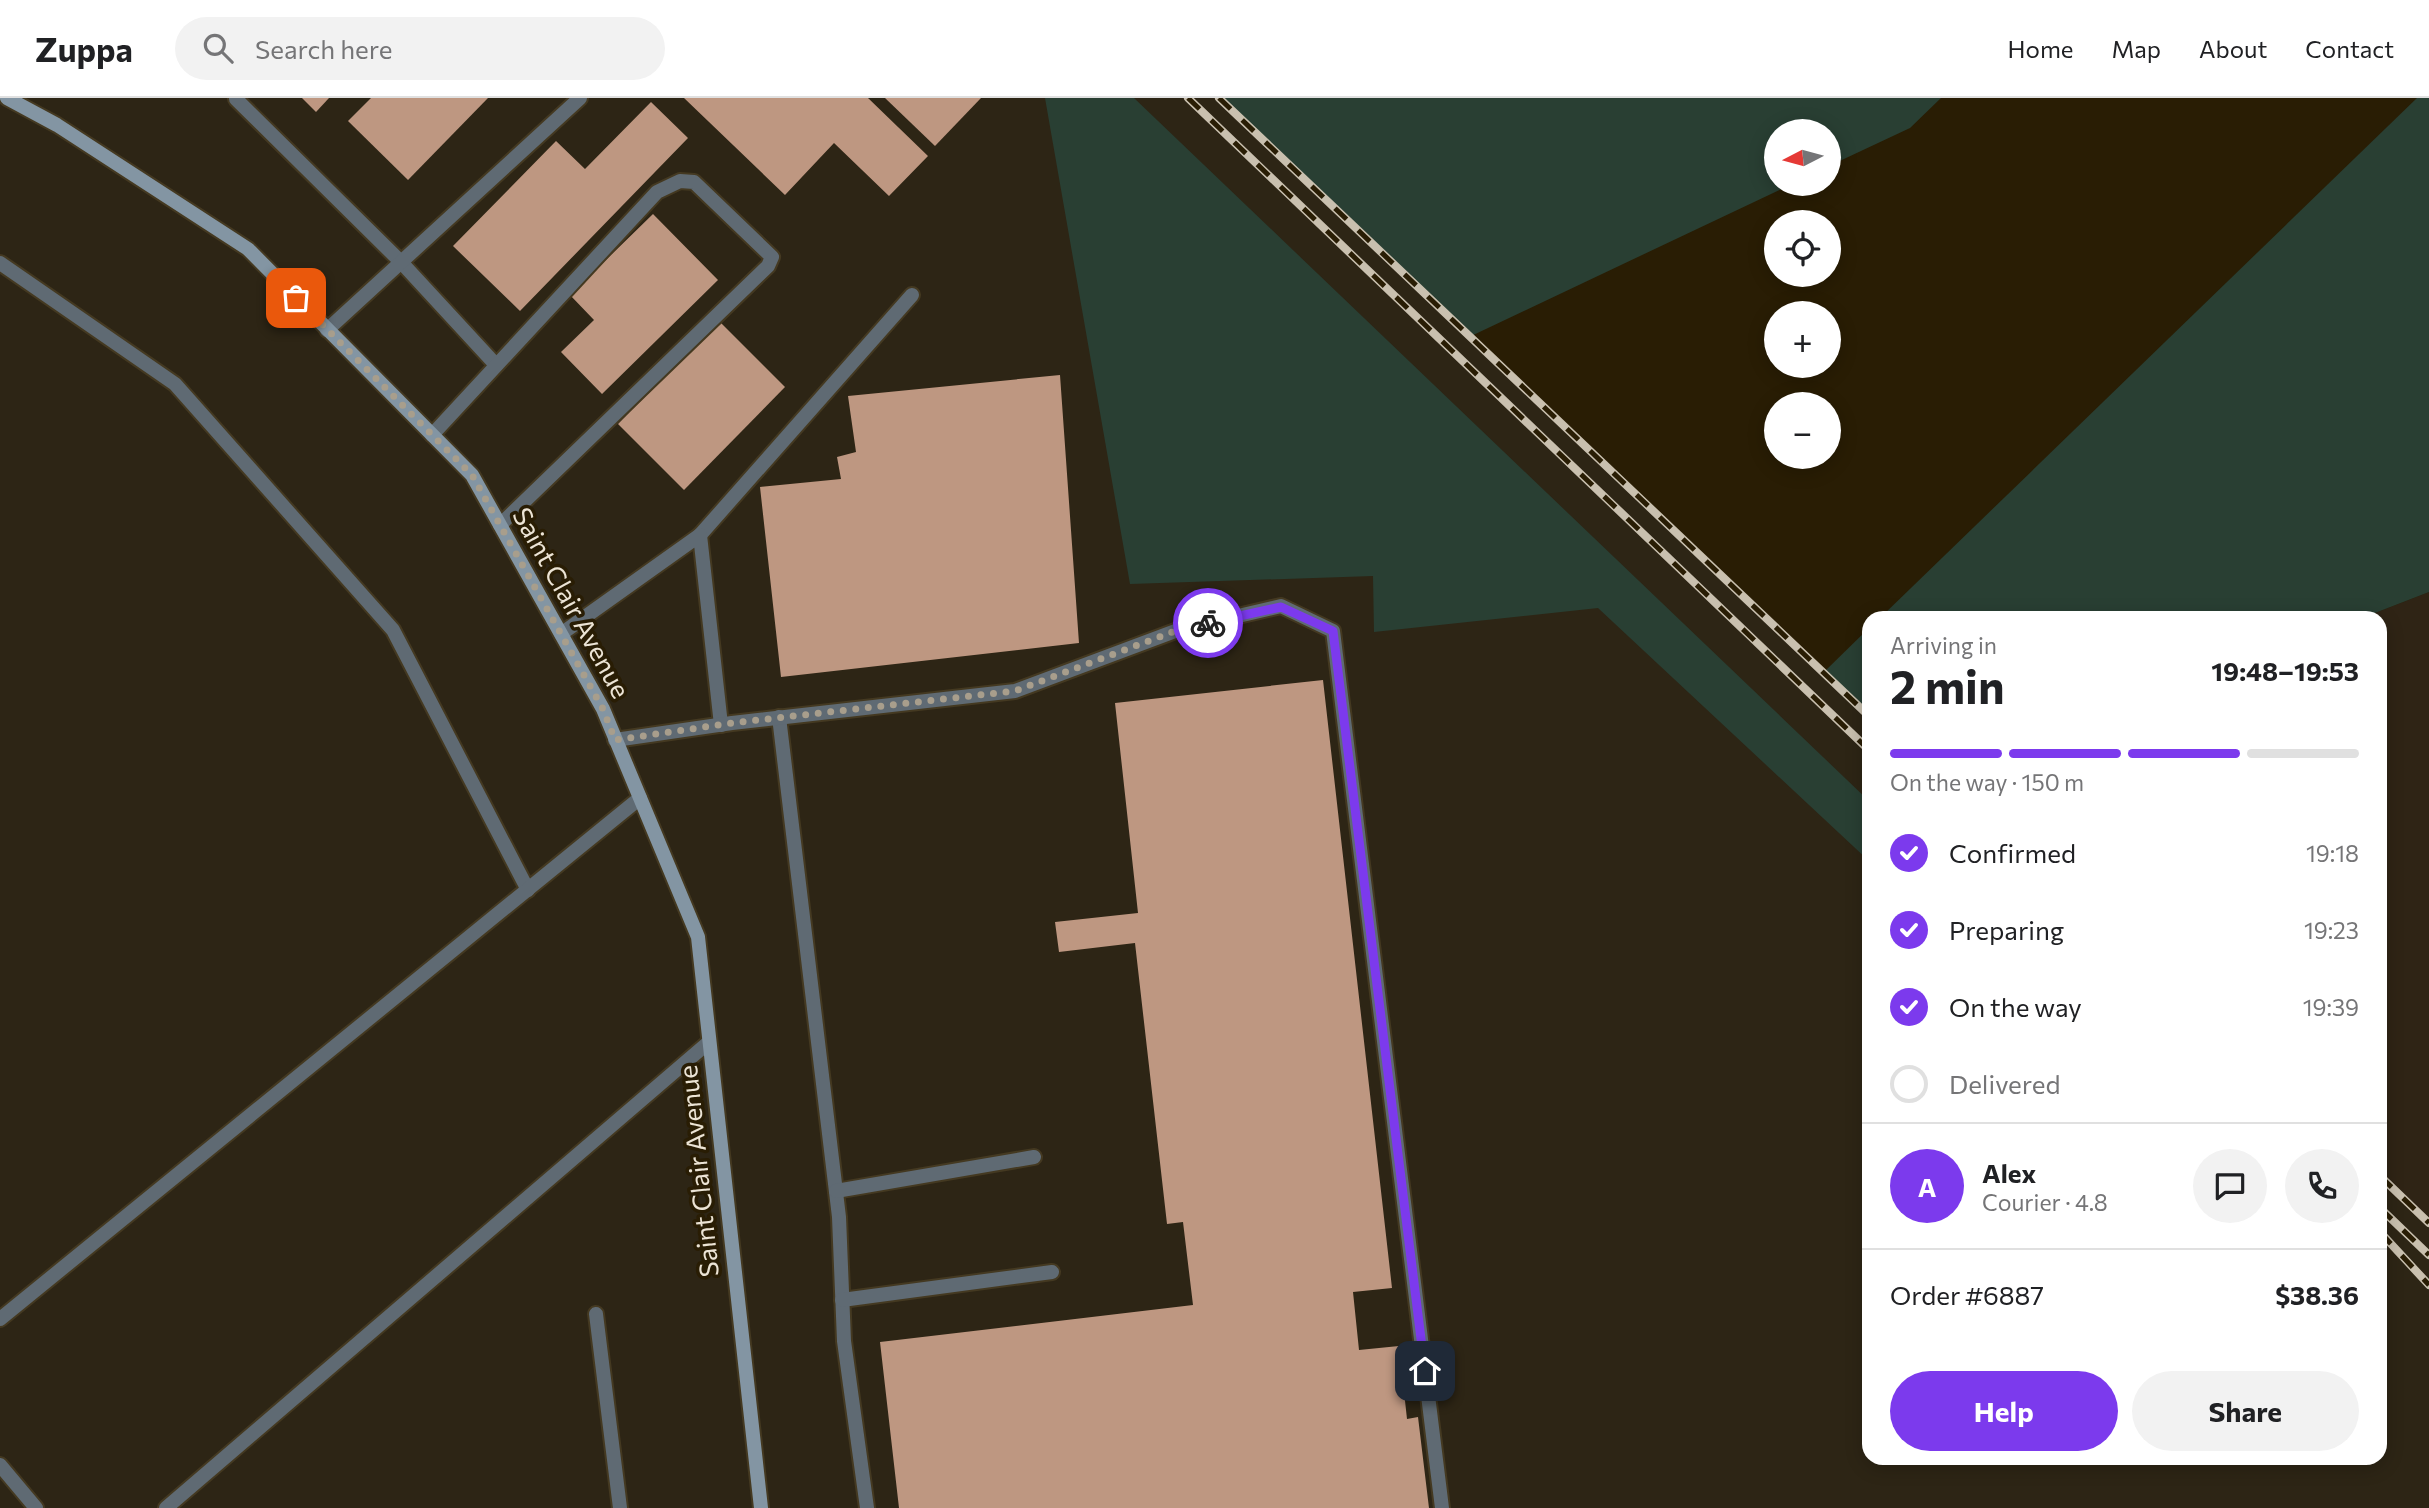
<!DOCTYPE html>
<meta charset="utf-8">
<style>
:root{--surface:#fff;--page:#f2f2f2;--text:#202124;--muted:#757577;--line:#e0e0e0;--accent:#7c3aed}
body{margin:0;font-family:Commissioner,sans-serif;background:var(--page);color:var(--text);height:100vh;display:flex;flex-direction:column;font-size:26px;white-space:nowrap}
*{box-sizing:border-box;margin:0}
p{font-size:23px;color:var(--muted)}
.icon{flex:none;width:38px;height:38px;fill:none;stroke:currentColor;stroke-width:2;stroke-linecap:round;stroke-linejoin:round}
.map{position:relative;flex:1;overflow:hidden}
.sheet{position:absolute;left:1862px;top:513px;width:525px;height:854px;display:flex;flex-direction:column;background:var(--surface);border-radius:21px;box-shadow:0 4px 18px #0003}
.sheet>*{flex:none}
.needle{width:46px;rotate:264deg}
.tools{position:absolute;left:1764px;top:21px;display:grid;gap:14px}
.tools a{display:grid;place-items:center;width:77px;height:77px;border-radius:50%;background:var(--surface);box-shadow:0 4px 18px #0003;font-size:35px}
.pin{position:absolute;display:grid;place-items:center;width:60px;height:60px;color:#fff;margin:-30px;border-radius:14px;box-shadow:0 4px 10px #0006}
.courier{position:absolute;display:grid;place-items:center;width:70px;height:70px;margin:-35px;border:5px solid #7c3aed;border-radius:50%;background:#fff;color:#222;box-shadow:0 2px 9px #0007}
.summary em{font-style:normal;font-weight:700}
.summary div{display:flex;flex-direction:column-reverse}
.summary{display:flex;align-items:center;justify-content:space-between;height:119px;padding:0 28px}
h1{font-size:46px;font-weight:700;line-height:52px}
.bar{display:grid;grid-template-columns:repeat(4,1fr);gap:10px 7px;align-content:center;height:84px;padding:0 28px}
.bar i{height:9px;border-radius:5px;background:var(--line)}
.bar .on{background:var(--accent)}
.bar p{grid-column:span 4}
.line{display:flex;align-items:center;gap:18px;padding:0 28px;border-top:2px solid var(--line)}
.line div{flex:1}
.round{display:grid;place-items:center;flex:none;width:74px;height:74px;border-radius:37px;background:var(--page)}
ol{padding:0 28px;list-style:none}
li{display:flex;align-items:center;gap:21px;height:77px}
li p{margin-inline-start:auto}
li .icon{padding:7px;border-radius:50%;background:var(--accent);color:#fff;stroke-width:4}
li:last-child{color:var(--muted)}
li i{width:38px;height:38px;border:4px solid var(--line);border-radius:50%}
.primary-button{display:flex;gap:14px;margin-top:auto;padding:14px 28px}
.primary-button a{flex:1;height:80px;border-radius:42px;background:var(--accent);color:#fff;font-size:28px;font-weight:700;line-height:80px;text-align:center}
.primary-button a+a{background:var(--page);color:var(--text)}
header{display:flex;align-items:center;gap:42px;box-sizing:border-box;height:98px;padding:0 35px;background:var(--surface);border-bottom:2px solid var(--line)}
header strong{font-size:33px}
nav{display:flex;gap:38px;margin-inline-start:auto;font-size:24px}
.search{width:490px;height:63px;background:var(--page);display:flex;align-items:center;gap:18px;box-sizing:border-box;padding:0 24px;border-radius:38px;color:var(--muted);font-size:26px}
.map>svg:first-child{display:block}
.commercial{fill:#2f2415}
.industrial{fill:#2d2515}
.green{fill:#293f33}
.building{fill:#be9781}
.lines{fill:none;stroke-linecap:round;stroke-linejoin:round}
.lane-casing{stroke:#443921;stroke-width:18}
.secondary-casing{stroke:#443921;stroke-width:18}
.lane{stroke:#5f6a73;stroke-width:14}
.secondary{stroke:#8395a3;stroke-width:14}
.rail-casing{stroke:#c9c0af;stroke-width:8}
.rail{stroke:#291d04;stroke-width:5;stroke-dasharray:16;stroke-linecap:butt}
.done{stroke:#a89e8c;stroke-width:7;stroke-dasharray:0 12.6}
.route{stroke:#7c3aed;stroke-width:9}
.labels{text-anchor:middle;stroke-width:7;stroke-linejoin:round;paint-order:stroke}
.street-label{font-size:26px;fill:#ece4d5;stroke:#291d04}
</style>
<header>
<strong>Zuppa</strong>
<div class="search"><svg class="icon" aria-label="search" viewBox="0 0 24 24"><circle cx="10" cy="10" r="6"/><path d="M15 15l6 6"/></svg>Search here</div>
<nav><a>Home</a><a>Map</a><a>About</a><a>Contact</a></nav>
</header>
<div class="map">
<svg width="2429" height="1410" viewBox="0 0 2429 1410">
<rect width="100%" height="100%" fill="#291d04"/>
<polygon class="commercial" points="2429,494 2429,1130 2380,1086 2380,520 2362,520"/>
<polygon class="industrial" points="0,0 1219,0 1869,619 1869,1360 2380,1360 2380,1086 2429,1130 2429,1410 0,1410"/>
<g class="green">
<polygon points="1045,0 1134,0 1869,703 1869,763 1598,510 1374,534 1373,478 1130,486"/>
<polygon points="1219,0 1941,0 1910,30 1829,68 1829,33 1776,33 1776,86 1792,86 1469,239"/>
<polygon points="2417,0 2429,0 2429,494 2362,520 1880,520"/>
<polygon points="1869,530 1869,619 1823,575"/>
</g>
<g class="building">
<polygon points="302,0 329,0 316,14"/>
<polygon points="371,0 488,0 408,82 348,23"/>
<polygon points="684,0 868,0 928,58 889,98 834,45 785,97"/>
<polygon points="885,0 981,0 935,48"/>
<polygon points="651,4 688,40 520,213 453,148 556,43 585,71"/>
<polygon points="653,116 718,182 602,296 561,254 594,222 570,197"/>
<polygon points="719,223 785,289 684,392 618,326"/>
<polygon points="1060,277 1079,545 781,579 760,389 841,381 837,359 856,354 848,298"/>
<polygon points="1323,582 1392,1190 1353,1194 1359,1252 1399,1248 1407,1321 1418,1319 1429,1410 899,1410 880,1244 1193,1207 1183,1124 1167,1126 1135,845 1059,854 1055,824 1138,815 1115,605"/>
</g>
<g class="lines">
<defs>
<g id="lane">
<polyline points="236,1 401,164 496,267"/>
<polyline points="0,165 175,286 393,532 528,792"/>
<polyline points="327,232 580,0"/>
<polyline points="432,337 657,94 680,83 694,84 772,159 768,168 500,427"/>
<polyline points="700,437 912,197"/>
<polyline points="561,536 700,437 721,627"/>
<polyline points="779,619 839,1119 844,1243 867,1410"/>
<polyline points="615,642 732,625 1015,593 1178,532 1281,508 1333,533 1442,1410"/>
<polyline points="836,1093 1034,1059"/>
<polyline points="842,1202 1052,1174"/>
<polyline points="596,1216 620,1410"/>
<polyline points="0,1221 640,700"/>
<polyline points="0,1367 36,1410"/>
<polyline points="166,1410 709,944"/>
</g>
<polyline id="secondary" points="7,0 57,27 248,151 472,377 603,611 698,839 761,1410"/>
</defs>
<use href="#lane" class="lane-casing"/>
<use href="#secondary" class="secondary-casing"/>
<use href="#lane" class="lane"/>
<use href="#secondary" class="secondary"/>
<defs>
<g id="rail">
<polyline points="1188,0 1869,652"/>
<polyline points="1219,0 1869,618"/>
<polyline points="2380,1078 2429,1125"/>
<polyline points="2380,1110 2429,1157"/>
<polyline points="2380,1134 2429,1187"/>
</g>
</defs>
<use href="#rail" class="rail-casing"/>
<use href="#rail" class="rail"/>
</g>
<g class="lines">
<polyline class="done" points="296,200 472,377 603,611 615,642 732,625 1015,593 1178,532 1208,525"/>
<polyline class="route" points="1208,525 1281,509 1333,533 1425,1273"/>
</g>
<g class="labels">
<g class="street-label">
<text transform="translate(571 505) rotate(61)" y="9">Saint Clair Avenue</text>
<text transform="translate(699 1073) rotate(-96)" y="9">Saint Clair Avenue</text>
</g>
</g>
</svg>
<div class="tools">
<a><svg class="needle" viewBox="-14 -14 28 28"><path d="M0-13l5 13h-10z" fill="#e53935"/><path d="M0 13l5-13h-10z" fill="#757577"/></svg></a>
<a><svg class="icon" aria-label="locate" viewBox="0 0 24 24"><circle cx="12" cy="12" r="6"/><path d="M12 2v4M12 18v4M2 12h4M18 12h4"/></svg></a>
<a>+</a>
<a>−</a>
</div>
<div class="pin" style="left:296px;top:200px;background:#ea580c"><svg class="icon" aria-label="bag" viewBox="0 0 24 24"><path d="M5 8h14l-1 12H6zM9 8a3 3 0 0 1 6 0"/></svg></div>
<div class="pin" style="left:1425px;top:1273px;background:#1f2937"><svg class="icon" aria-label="home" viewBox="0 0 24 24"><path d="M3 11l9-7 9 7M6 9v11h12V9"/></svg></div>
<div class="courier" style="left:1208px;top:525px"><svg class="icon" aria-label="bike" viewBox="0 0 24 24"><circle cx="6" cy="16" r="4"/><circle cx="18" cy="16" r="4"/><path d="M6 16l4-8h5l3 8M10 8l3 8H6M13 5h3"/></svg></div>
<section class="sheet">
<div class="summary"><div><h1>2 min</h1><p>Arriving in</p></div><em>19:48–19:53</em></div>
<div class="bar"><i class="on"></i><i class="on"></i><i class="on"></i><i></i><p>On the way · 150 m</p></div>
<ol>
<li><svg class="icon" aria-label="check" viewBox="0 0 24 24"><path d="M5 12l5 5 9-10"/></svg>Confirmed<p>19:18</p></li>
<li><svg class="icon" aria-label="check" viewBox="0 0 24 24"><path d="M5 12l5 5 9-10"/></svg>Preparing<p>19:23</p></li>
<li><svg class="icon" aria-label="check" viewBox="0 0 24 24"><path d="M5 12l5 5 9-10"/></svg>On the way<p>19:39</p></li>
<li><i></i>Delivered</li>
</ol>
<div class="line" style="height:126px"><b class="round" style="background:var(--accent);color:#fff">A</b><div><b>Alex</b><p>Courier · 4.8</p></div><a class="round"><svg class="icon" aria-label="chat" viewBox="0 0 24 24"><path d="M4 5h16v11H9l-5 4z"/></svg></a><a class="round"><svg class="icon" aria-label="phone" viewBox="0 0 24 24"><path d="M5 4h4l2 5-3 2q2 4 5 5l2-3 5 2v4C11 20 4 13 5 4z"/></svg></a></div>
<div class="line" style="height:91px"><div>Order #6887</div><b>$38.36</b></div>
<div class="primary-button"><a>Help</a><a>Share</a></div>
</section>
</div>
